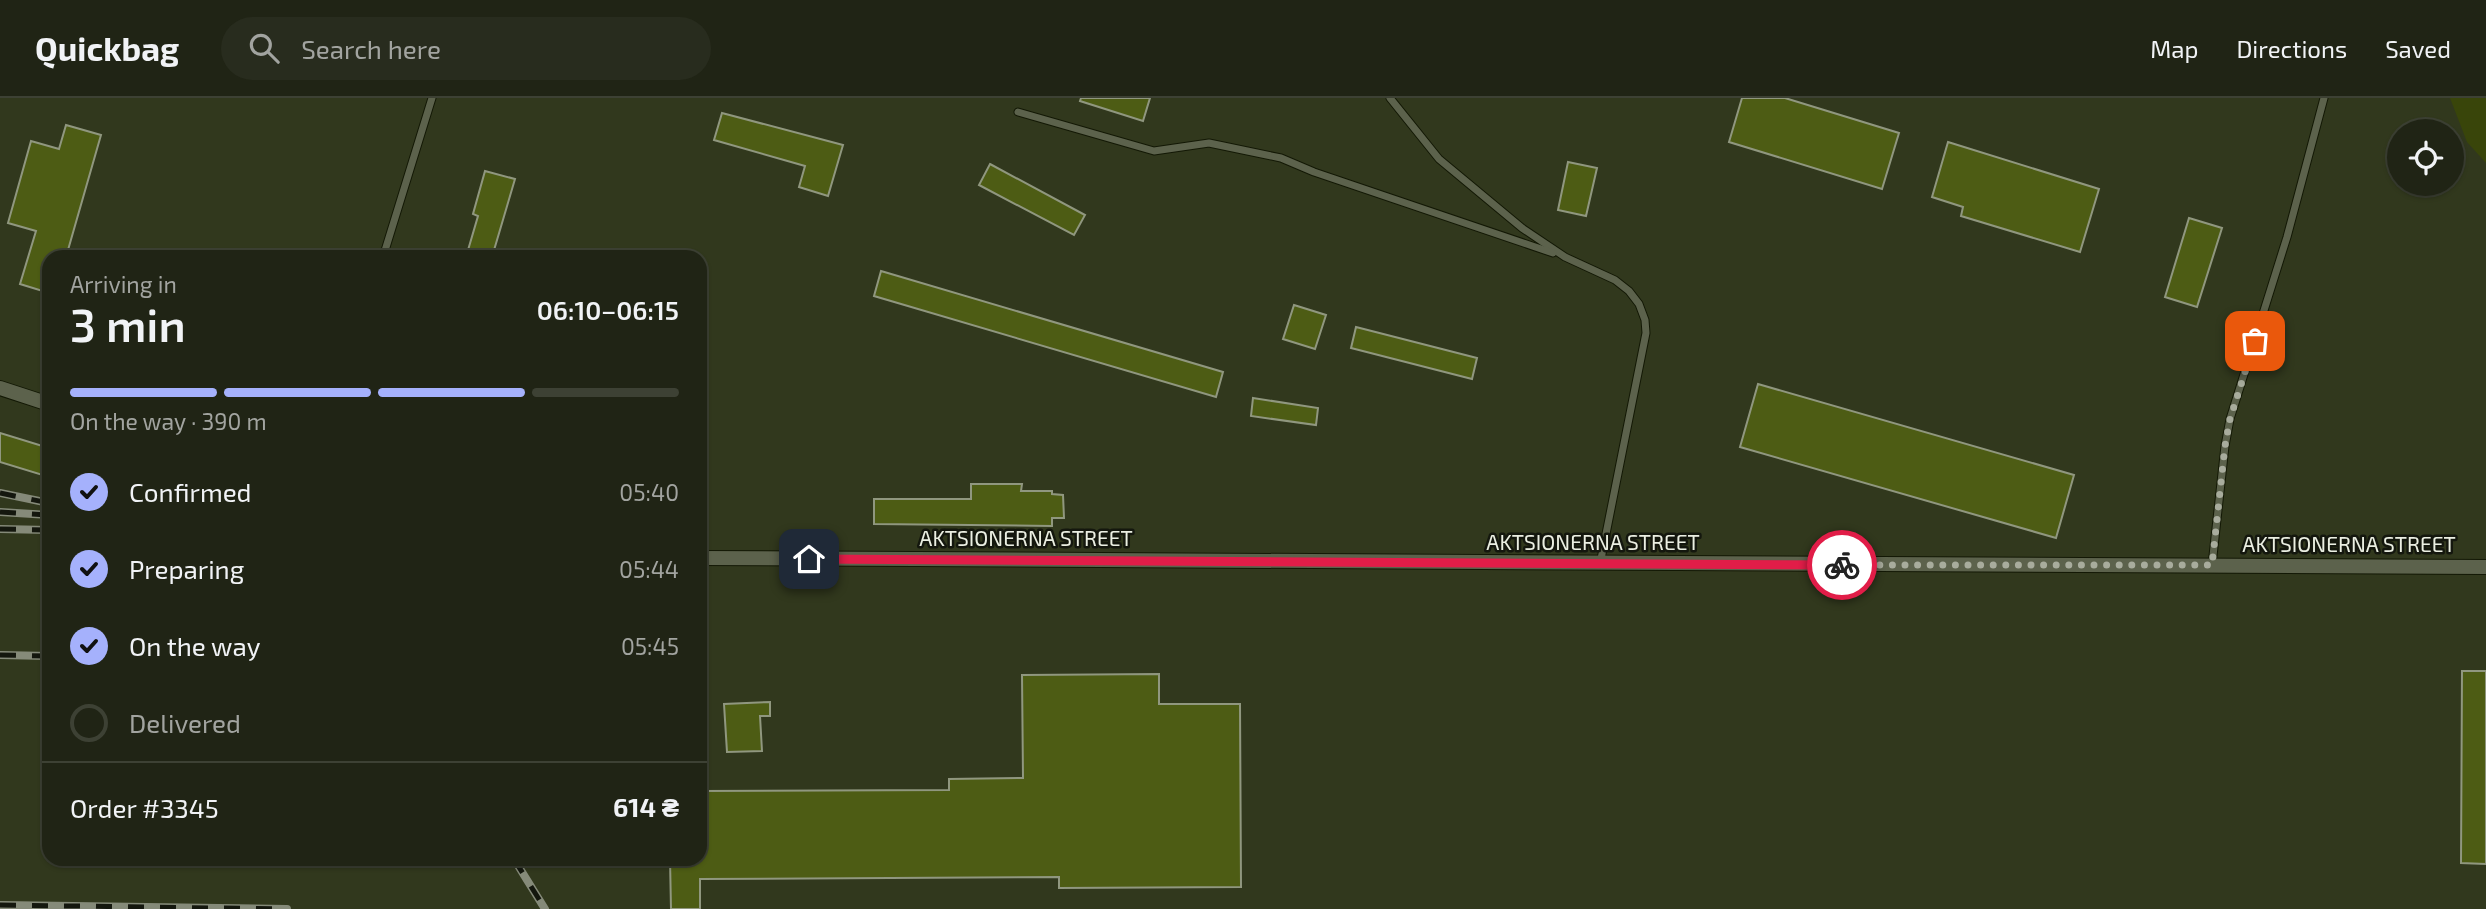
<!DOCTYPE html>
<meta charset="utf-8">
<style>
:root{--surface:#202415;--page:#282c1e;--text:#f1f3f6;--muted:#a2a4a0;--line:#3d4134;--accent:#a5b1fc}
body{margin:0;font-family:"Exo 2",sans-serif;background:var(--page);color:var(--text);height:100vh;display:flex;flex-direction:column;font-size:26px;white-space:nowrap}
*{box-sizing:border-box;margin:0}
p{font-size:23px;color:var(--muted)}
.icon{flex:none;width:38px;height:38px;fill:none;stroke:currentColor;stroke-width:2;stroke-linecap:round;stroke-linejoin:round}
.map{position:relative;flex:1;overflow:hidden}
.side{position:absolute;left:42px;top:152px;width:665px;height:616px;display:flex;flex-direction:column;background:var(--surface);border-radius:21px;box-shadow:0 2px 5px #0004,0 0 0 2px var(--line)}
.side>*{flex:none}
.fabs{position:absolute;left:2387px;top:21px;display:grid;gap:14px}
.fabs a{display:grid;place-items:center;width:77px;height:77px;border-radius:50%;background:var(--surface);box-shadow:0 2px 5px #0004,0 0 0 2px var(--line);font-size:35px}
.pin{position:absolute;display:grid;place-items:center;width:60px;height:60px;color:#fff;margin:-30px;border-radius:14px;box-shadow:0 4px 10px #0006}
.courier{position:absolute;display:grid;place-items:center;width:70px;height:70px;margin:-35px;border:5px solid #e11d48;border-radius:50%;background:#fff;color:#222;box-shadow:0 2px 9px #0007}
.head em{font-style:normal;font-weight:600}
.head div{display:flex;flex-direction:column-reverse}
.head{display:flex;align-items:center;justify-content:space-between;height:119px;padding:0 28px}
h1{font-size:46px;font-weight:600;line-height:52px}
.bar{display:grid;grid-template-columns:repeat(4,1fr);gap:10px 7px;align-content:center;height:84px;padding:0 28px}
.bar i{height:9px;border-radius:5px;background:var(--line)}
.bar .selected{background:var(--accent)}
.bar p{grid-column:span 4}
.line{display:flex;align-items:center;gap:18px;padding:0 28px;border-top:2px solid var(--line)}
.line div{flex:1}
ol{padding:0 28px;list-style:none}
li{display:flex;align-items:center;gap:21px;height:77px}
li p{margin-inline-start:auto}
li .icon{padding:7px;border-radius:50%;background:var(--accent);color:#111;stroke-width:4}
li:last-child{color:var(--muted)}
li i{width:38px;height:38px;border:4px solid var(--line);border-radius:50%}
header{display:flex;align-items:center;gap:42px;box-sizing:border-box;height:98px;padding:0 35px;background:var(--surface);border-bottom:2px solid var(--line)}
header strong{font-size:33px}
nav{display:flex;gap:38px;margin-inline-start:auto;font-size:24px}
.search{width:490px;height:63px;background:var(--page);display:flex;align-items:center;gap:18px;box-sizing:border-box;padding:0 24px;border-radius:38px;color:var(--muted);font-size:26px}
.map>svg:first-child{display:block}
.built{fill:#31381d;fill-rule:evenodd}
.green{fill:#39450a}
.building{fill:#4d5c14;stroke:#90977f;stroke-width:2}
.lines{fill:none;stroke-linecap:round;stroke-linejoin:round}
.lane-casing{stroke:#131805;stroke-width:9}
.street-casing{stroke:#131805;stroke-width:16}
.lane{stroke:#5c624c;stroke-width:7}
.street{stroke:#5c624c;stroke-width:14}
.rail-casing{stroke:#858a79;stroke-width:8}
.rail{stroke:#14170e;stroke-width:5;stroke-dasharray:16;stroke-linecap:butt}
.done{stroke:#a8ac9d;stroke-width:7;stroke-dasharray:0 12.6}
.route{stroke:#e11d48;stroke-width:9}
.labels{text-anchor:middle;stroke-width:5;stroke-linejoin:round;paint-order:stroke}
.street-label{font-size:21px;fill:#ebefe2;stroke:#14170e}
</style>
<header>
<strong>Quickbag</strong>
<div class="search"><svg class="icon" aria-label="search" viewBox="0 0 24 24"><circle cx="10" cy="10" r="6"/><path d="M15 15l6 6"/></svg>Search here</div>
<nav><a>Map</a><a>Directions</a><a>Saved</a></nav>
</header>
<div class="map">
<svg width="2486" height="811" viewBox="0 0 2486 811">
<rect width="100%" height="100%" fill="#2b301c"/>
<path class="built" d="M0,0H2486V811H0ZM2399,33H2452V86H2399ZM49,159H700V761H49Z"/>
<polygon class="green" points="2450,0 2486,0 2486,65 2467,44"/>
<g class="building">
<polygon points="1081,0 1150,0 1143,23 1080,3"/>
<polygon points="1742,0 1785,0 1899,35 1882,91 1729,44"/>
<polygon points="722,15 843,47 828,98 799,89 805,68 714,42"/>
<polygon points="66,27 101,37 66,159 49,159 49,195 20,186 36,133 8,125 31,43 59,51"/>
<polygon points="1948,44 2099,91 2080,154 1961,118 1963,109 1932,99"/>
<polygon points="1568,64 1597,70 1586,118 1558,112"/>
<polygon points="990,66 1085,117 1074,137 979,87"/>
<polygon points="485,73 515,81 492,159 466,159 478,118 473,116"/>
<polygon points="2189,120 2222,130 2197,209 2165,199"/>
<polygon points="881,173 1223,274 1216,299 874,198"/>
<polygon points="1294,207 1326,217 1315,251 1283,241"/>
<polygon points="1356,229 1477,260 1472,281 1351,250"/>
<polygon points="1758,286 2074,377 2056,440 1740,349"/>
<polygon points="1253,300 1318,310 1316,327 1251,318"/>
<polygon points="0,335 49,350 49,379 0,364"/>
<polygon points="971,386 1022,386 1021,393 1052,393 1052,396 1063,397 1064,420 1052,420 1052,428 874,426 874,401 971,401"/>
<polygon points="2462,573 2486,573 2486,766 2461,765"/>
<polygon points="1159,576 1159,606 1240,606 1241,789 1059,790 1059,779 700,781 700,811 671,811 670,761 700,761 700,693 949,692 949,681 1023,680 1022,577"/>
<polygon points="770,604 770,618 760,618 762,653 727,654 724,606"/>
</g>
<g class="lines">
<defs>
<g id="lane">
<polyline points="1390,0 1439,61 1522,130 1565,159 1615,182 1629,193 1639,206 1645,222 1646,235 1600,466"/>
<polyline points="1018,14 1154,53 1209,45 1281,60 1314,74 1553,155"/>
<polyline points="383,159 432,0"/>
<polyline points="2212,467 2225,348 2230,321 2287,139 2324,0"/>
</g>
<g id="street">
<polyline points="0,290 49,306"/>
<polyline points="700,460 2486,469"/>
</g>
</defs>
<use href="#lane" class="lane-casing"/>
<use href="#street" class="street-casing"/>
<use href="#lane" class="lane"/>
<use href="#street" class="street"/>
<defs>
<g id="rail">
<polyline points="0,395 49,405"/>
<polyline points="0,414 49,417"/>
<polyline points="0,431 49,432"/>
<polyline points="0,557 49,558"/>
<polyline points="514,761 545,811"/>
<polyline points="0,807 287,811"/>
</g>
</defs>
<use href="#rail" class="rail-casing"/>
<use href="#rail" class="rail"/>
</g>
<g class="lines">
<polyline class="done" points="1842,467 2212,467 2225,348 2230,321 2255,243"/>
<polyline class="route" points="809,461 1842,467"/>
</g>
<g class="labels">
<g class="street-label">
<text x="1026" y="448">AKTSIONERNA STREET</text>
<text x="1593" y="452">AKTSIONERNA STREET</text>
<text x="2349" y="454">AKTSIONERNA STREET</text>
</g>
</g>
</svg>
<div class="fabs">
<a><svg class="icon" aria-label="locate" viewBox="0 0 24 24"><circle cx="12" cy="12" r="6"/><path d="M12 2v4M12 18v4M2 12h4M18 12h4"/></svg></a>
</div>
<div class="pin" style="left:2255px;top:243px;background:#ea580c"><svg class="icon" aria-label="bag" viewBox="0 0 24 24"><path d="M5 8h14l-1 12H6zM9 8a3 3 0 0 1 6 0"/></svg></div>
<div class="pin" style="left:809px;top:461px;background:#1f2937"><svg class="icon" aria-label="home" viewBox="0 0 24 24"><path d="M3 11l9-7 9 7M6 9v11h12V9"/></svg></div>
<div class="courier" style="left:1842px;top:467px"><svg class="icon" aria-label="bike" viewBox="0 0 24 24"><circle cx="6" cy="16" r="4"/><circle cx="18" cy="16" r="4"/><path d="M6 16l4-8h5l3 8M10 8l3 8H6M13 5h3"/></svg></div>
<section class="side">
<div class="head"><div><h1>3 min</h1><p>Arriving in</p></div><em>06:10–06:15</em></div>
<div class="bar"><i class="selected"></i><i class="selected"></i><i class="selected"></i><i></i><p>On the way · 390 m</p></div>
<ol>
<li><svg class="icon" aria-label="check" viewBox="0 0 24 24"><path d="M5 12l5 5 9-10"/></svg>Confirmed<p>05:40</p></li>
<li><svg class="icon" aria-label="check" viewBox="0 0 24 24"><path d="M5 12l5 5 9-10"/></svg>Preparing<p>05:44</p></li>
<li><svg class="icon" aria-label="check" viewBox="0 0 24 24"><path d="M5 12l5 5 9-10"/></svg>On the way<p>05:45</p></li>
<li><i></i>Delivered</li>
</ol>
<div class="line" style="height:91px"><div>Order #3345</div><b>614 ₴</b></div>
</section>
</div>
